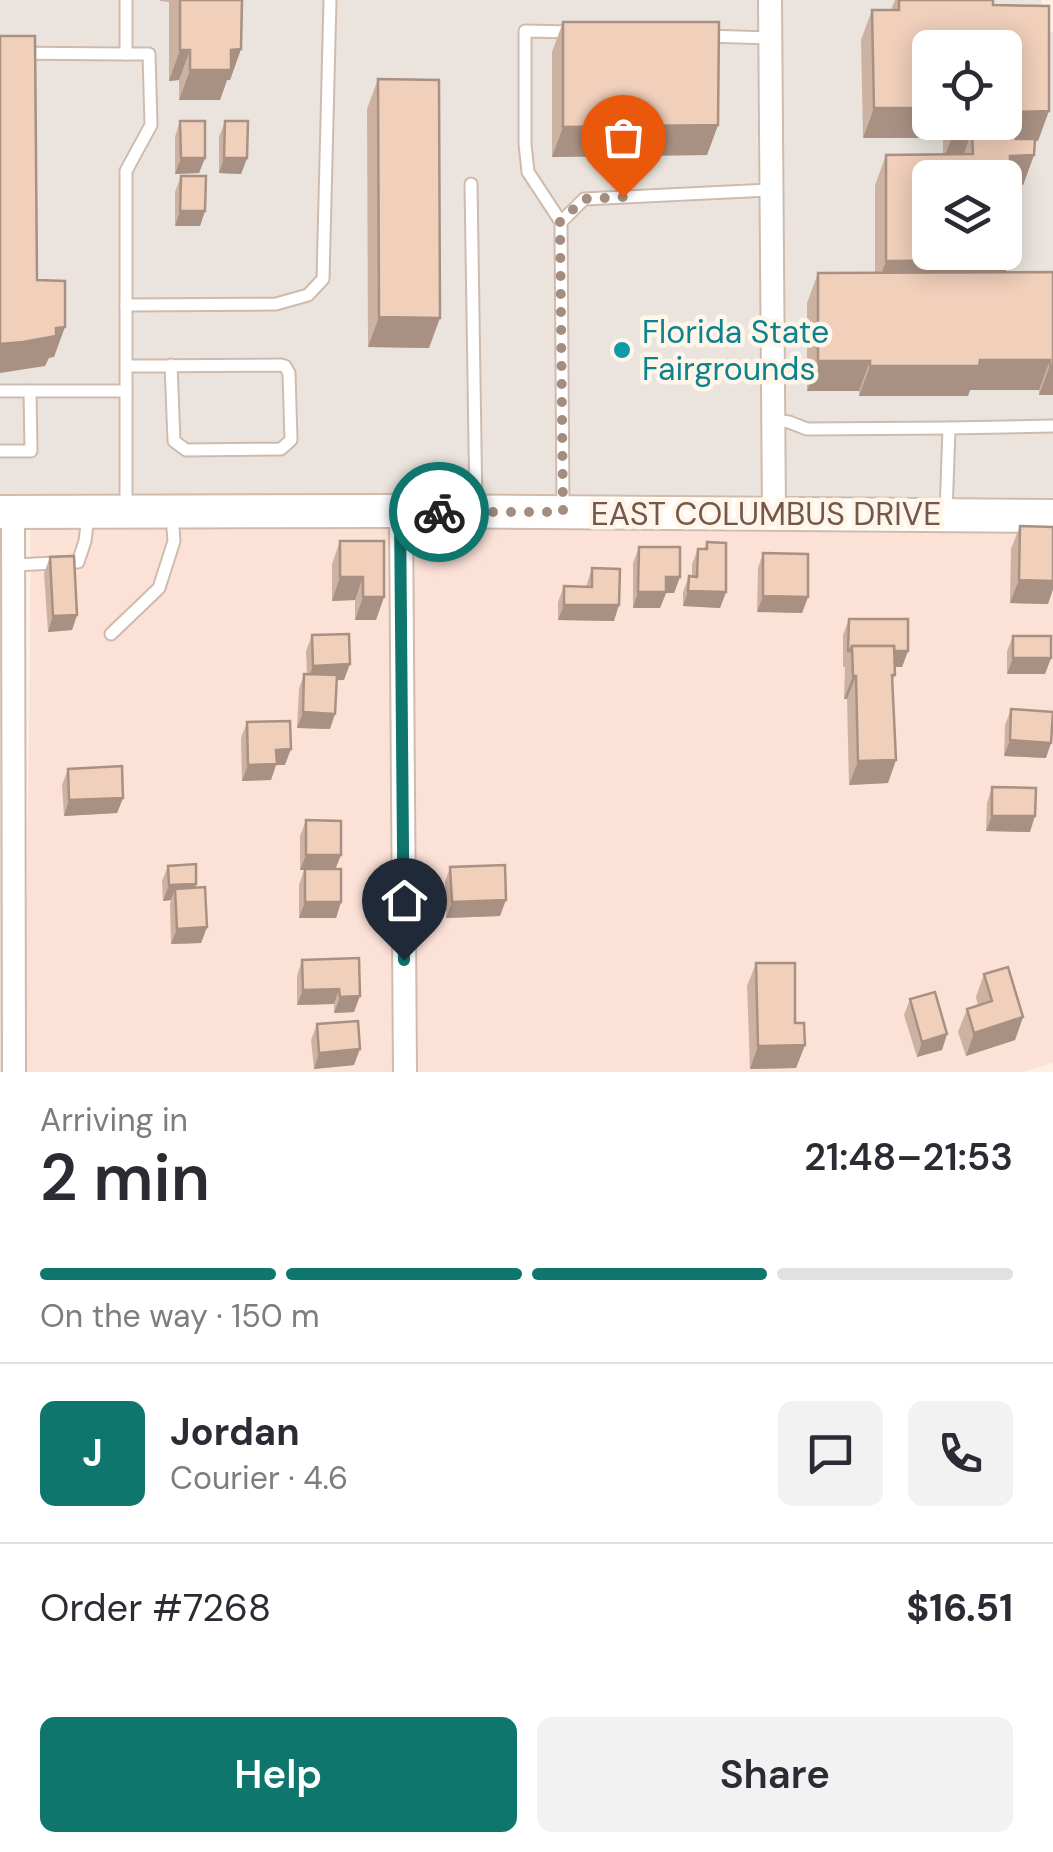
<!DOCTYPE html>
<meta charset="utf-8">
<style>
:root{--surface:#fff;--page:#f2f2f3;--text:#2b2b33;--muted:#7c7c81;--line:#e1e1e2;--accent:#0f766e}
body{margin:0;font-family:"DM Sans",sans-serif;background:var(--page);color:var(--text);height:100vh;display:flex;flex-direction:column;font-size:38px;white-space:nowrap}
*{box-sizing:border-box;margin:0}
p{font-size:32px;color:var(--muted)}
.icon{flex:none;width:55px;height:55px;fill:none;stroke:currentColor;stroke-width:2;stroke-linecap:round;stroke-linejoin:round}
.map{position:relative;height:1072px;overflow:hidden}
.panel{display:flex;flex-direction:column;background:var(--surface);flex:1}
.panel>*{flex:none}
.buttons{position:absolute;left:912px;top:30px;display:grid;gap:20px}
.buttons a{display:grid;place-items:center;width:110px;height:110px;border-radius:15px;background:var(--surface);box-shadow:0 5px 25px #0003;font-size:50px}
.pin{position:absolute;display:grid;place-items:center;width:85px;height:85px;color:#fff;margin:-102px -42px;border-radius:50% 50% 50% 0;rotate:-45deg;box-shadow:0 0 10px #0007}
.pin .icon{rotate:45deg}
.courier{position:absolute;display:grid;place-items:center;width:100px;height:100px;margin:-50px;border:8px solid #0f766e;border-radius:50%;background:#fff;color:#222;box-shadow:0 2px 12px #0007}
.summary em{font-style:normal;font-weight:600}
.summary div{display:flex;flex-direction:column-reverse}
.summary{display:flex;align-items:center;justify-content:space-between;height:170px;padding:0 40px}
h1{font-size:65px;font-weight:600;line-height:75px}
.bar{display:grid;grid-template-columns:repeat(4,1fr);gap:15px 10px;align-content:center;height:120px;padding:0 40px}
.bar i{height:12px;border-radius:8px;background:var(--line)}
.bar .current{background:var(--accent)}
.bar p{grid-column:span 4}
.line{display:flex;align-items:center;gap:25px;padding:0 40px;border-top:2px solid var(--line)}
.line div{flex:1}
.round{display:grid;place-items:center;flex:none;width:105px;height:105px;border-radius:15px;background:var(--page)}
.cta{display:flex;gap:20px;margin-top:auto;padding:20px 40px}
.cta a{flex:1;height:115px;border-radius:15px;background:var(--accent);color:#fff;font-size:40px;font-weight:600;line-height:115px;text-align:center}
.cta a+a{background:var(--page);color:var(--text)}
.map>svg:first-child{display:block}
.commercial{fill:#fce1d7}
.industrial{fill:#ebe4de;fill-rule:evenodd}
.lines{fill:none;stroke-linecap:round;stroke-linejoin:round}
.lane-casing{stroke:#cfbbad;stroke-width:15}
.street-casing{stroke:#cfbbad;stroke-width:26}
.secondary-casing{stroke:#d1bbaa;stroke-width:36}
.lane{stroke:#fff;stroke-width:11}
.street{stroke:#fff;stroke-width:22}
.secondary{stroke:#fff;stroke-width:32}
.wall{fill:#ceb2a1;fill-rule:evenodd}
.shaded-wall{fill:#a89183}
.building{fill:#f0cfbb;stroke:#a89183;stroke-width:2.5;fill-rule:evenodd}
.done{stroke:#a38d80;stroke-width:10;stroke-dasharray:0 18}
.route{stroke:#0f766e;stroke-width:12}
.culture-dot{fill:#0f9aa8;stroke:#fff6e9;stroke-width:4}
.labels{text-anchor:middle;stroke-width:9;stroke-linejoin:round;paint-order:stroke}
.culture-label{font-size:32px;fill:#0d838f;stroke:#fff6e9;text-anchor:start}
.street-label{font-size:32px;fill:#73574a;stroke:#fff6e9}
</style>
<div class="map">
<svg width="1053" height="1072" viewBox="0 0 1053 1072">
<rect width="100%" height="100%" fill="#fcf1e3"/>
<g class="commercial">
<polygon points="390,524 394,1072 25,1072 31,525"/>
<polygon points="411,524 1053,529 1053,1063 1023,1072 416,1072"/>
</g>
<g class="industrial">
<polygon points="0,0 759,0 763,502 0,500"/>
<path d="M781,0H1041L1047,31L1053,32V504L785,502ZM930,48H1005V122H930ZM930,178H1005V252H930Z"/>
<polygon points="0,525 2,525 3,1072 0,1072"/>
</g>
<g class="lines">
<defs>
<g id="lane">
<polyline points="705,36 770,38"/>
<polyline points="0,53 126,54 126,0"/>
<polyline points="126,54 149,54 151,125 126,171 126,305"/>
<polyline points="471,184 476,508"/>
<polyline points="561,222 528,172 525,144 525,31 571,32"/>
<path d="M127,366C178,366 229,365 281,365L285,366L289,373L291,440L281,449L186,450L174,441L171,365"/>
<polyline points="0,391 126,391"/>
<polyline points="773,420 789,422 807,429 949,428"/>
<polyline points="0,451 31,451 30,391"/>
<polyline points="126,507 126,305 276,304 308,295 323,279 330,0"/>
<polyline points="563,508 561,222 584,199 771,190"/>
<polyline points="946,514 949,428 1053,426"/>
<polyline points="13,565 78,562 85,541 88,516"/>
<polyline points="111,634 159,588 174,541 172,516"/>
</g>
<g id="street">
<polyline points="770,0 774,514"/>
<polyline points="401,511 405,1072"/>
<polyline points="13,512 14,1072"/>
</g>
<polyline id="secondary" points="0,512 401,511 1053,516"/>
</defs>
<use href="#lane" class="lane-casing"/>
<use href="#street" class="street-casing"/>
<use href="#secondary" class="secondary-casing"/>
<use href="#lane" class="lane"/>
<use href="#street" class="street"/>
<use href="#secondary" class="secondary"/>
</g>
<g class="wall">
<polygon points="160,0 242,0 241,49 230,80 227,80 220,100 179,100 179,80 169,81 169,2 160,1"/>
<path d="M895,0H993V5L1038,141H1035L1034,155L1023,185H1010L1005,272H1053V395H1039V390H970L968,396H859V391H807V303L818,273H875V185L886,155L943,154V138H863L861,40L872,10H891ZM930,48L1005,122H930Z"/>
<polygon points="563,22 718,125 707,155 552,157 552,52"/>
<polygon points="378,79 429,348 368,347 367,109"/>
<polygon points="180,121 205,158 199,173 175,174 175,137"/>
<polygon points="225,121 247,158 241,174 219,173 219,137"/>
<polygon points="181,176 205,211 200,226 175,226 175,192"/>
<polygon points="1020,526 1053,527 1053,589 1048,604 1010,603 1011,549"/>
<polygon points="340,541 384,597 376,620 355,620 355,600 332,601 332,564"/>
<polygon points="707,542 726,592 720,608 683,606 683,592 689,576 692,576 692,564 698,549 704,549"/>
<polygon points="639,547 680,577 674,593 666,593 660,608 633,608 633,563"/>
<polygon points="763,553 808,597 802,613 757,612 758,568"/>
<polygon points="50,557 77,615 72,630 48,632 44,573"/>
<polygon points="592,568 614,621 558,620 558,602 564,586 586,587"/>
<polygon points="849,619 908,651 902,667 895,667 895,675 892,682 896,760 888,783 849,785 847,699 844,699 845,667 843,667 843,635"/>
<polygon points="312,635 344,680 337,680 330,729 297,728 299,689 304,674 307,674 306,651"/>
<polygon points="1013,636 1051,658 1045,674 1007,674 1007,651"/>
<polygon points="1011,709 1046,758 1004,756 1005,725"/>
<polygon points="247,722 285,765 276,765 271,780 242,781 241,738"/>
<polygon points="68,769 123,798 117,813 64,816 62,785"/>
<polygon points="992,787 1030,832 986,831 987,803"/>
<polygon points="306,820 341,855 335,869 341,902 336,918 299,918 299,885 304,870 300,870 300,836"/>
<polygon points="168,866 196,884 195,888 207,927 201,943 171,944 170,904 171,900 163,901 162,881"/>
<polygon points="450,867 500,916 446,918 445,882"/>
<polygon points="359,958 354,1012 334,1013 334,1004 297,1005 297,976 302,960"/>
<polygon points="756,963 795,1023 805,1045 796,1068 750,1069 747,986"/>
<polygon points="984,974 1023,1017 1015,1040 966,1056 958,1032 967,1009 978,1005 976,997"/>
<polygon points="910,999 947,1034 942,1050 917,1057 904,1015"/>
<polygon points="317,1024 354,1065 314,1069 311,1040"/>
</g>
<g class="shaded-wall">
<polygon points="241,49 230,80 227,80 220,100 179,100 190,70 231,50"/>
<polygon points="180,50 190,50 179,80 169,81"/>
<polygon points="874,108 930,108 930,122 949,122 943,138 863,138"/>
<polygon points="1049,111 1038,141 1005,142 1016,112"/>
<polygon points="718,125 707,155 552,157 563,127"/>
<polygon points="954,131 972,131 961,161 943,161"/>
<polygon points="1034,155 1023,185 1005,186 1010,156"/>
<polygon points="181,158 205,158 199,173 175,174"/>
<polygon points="224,158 247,158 241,174 219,173"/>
<polygon points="180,211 205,211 200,226 175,226"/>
<polygon points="1010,260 999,290 875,291 886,261"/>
<polygon points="379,317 440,318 429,348 368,347"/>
<polygon points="65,327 54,357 49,358 45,366 0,373 0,344 56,328"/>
<polygon points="980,360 1050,360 1039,390 970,390 968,396 859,396 870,366"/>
<polygon points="818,361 870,361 859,391 807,391"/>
<polygon points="1050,365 1053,365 1053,395 1039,395"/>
<polygon points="340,577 363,577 355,600 332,601"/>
<polygon points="666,577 680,577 674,593 666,593 660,608 633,608 638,592"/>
<polygon points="1019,580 1053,581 1053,589 1048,604 1010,603"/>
<polygon points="688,591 726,592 720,608 683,606"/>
<polygon points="763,596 808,597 802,613 757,612"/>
<polygon points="363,597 384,597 376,620 355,620"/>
<polygon points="564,605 619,605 614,621 558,620"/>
<polygon points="77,615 72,630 48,632 53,616"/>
<polygon points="852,651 908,651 902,667 852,667"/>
<polygon points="1013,658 1051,658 1045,674 1007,674"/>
<polygon points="350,664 344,680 307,681 313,666"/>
<polygon points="853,676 856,676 847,699 844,699"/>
<polygon points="303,712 335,714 330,729 297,728"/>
<polygon points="1010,740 1051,743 1046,758 1004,756"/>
<polygon points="291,749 285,765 276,765 271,780 242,781 248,765 276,750"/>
<polygon points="896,760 888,783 849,785 858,761"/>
<polygon points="123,798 117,813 64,816 69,800"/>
<polygon points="992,816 1035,816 1030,832 986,831"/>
<polygon points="306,855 341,855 335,870 300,870"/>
<polygon points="196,884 191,900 175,889 171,900 163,901 169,885"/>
<polygon points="506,900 500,916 446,918 452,902"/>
<polygon points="305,902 341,902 336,918 299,918"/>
<polygon points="207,927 201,943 171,944 177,929"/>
<polygon points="339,989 334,1004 297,1005 303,990"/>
<polygon points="360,996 354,1012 334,1013 340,997"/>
<polygon points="1023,1017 1015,1040 966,1056 974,1033"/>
<polygon points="947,1034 942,1050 917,1057 922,1042"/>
<polygon points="805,1045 796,1068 750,1069 758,1046"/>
<polygon points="360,1049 354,1065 314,1069 319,1053"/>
</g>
<g class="building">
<polygon points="180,0 242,0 241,49 231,50 231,70 190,70 190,50 180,50"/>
<path d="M899,0H993V5L1049,6V111L1016,112V139H1035L1034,155L1010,156V260L886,261V155L973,154L972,131H954V122H1005V48H930V108H874L872,10H899ZM930,178H1005V252H930Z"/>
<polygon points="563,22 719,22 718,125 563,127"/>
<polygon points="0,36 35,36 37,280 65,281 65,327 56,328 56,336 23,342 0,344"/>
<polygon points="378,79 439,80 440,318 379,317"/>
<polygon points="180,121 205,121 205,158 181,158"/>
<polygon points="225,121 248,121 247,158 224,158"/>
<polygon points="181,176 206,176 205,211 180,211"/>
<polygon points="1053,272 1053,365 1050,365 1050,360 980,360 979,366 870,366 870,361 818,361 818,273"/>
<polygon points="1020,526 1053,527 1053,581 1019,580"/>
<polygon points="340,541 384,541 384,597 363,597 363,577 340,577"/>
<polygon points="707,542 726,543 726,592 688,591 689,576 697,577 698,549 707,549"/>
<polygon points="639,547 680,547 680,577 666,577 666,592 638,592"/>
<polygon points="763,553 808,554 808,597 763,596"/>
<polygon points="74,556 77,615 53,616 50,557"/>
<polygon points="592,568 620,569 619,605 564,605 564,586 592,587"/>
<polygon points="849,619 908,619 908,651 894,651 894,646 852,646 850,651 848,651"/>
<polygon points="349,634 350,664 313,666 312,635"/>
<rect x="1013" y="636" width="38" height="22"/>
<polygon points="852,646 894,646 895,675 892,675 896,760 858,761 856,676 853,676"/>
<polygon points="304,674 337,675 335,714 303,712"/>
<polygon points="1011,709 1053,712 1051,743 1010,740"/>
<polygon points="290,721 291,749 276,750 277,764 248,765 247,722"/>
<polygon points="122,766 123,798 69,800 68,769"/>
<polygon points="992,787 1036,788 1035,816 992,816"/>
<polygon points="306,820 341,821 341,855 306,855"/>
<polygon points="196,864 196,884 169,885 168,866"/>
<polygon points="505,865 506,900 452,902 450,867"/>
<rect x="305" y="869" width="36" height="33"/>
<polygon points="205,887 207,927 177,929 175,889"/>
<polygon points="359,958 360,996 340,997 339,989 303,990 302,960"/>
<polygon points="756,963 795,963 795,1023 804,1023 805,1045 758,1046"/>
<polygon points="1008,967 1023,1017 974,1033 967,1009 992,1001 984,974"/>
<polygon points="935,992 947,1034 922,1042 910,999"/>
<polygon points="358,1021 360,1049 319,1053 317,1024"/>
</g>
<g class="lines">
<polyline class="done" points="439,512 563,512 560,222 584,199 623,197"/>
<polyline class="route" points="404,960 400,511 439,512"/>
</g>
<circle class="culture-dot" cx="622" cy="350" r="10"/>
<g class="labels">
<g class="culture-label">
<text x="642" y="343">Florida State<tspan x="642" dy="37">Fairgrounds</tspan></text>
</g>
<g class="street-label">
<text x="766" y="525">EAST COLUMBUS DRIVE</text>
</g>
</g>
</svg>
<div class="buttons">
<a><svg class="icon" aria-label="locate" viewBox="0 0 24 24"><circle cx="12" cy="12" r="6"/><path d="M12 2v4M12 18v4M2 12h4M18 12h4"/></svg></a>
<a><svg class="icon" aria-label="layers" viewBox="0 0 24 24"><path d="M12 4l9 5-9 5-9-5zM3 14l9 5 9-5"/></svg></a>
</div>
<div class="pin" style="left:623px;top:197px;background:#ea580c"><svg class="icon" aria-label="bag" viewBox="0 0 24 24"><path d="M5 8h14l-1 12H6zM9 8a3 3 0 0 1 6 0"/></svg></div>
<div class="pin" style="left:404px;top:960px;background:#1f2937"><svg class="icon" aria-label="home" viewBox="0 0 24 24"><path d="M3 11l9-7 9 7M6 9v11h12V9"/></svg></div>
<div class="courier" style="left:439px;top:512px"><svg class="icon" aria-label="bike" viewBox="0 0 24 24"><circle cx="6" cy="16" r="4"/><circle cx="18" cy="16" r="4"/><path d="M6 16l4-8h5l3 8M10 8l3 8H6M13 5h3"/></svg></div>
</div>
<section class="panel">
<div class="summary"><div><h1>2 min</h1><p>Arriving in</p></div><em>21:48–21:53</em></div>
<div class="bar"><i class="current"></i><i class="current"></i><i class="current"></i><i></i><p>On the way · 150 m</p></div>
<div class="line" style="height:180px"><b class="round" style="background:var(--accent);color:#fff">J</b><div><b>Jordan</b><p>Courier · 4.6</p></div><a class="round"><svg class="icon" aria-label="chat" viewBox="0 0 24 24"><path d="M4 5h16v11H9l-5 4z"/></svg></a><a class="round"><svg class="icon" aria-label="phone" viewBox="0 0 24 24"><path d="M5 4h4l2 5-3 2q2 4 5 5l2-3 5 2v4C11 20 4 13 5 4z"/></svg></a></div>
<div class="line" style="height:130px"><div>Order #7268</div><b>$16.51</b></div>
<div class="cta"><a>Help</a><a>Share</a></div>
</section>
